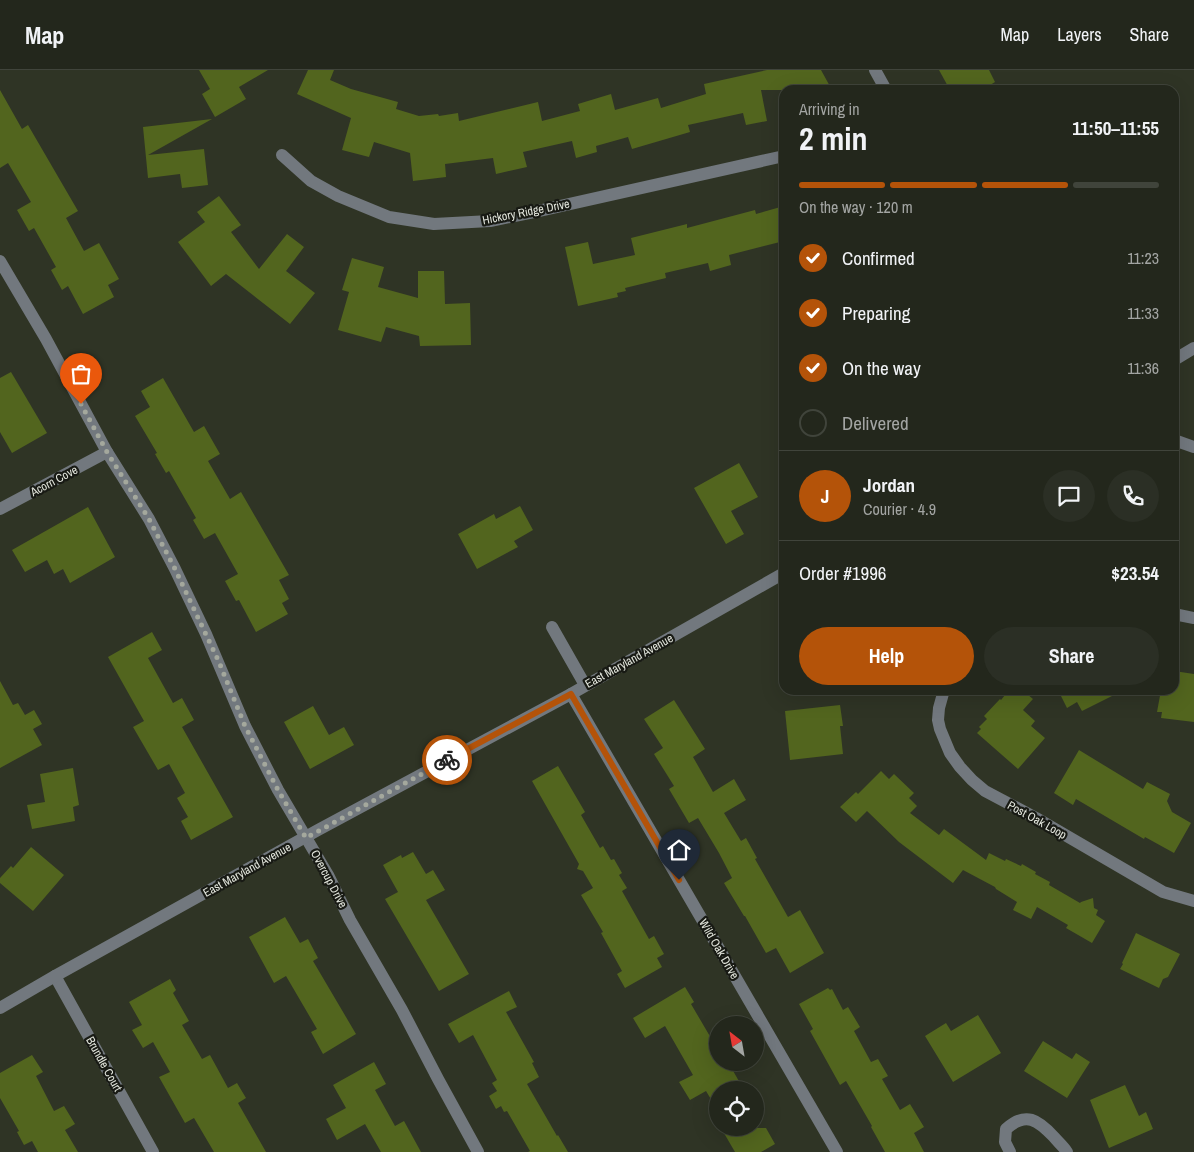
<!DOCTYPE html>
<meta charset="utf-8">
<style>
:root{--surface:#23271c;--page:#2b2f25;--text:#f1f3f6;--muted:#a3a5a3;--line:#40443b;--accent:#b45309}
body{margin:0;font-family:"Archivo Narrow",sans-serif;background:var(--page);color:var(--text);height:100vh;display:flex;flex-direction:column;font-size:19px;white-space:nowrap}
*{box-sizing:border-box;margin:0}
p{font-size:16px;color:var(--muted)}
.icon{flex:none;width:28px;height:28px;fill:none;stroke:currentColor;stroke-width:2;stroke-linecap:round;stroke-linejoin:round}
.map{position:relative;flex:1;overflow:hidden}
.side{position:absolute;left:779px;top:15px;width:400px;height:610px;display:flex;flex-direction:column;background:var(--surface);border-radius:15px;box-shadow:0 5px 20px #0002,0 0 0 1px var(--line)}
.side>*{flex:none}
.needle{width:32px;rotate:329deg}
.controls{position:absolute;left:709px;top:946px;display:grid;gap:10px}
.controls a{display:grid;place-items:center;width:55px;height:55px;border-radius:50%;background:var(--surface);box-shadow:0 5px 20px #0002,0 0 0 1px var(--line);font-size:25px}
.pin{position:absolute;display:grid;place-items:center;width:42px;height:42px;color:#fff;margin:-51px -21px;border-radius:50% 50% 50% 0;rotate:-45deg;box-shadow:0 0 5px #0007}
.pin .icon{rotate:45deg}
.courier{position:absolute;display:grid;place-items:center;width:50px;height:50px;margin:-25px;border:4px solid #b45309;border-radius:50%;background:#fff;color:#222;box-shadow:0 1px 6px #0007}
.headline em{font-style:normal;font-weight:700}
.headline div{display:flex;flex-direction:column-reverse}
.headline{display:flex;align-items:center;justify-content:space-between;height:85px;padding:0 20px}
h1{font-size:32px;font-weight:700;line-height:38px}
.bar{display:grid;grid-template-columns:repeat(4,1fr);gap:8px 5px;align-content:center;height:60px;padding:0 20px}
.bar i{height:6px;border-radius:4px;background:var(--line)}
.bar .active{background:var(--accent)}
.bar p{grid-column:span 4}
.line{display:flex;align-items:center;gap:12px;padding:0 20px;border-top:1px solid var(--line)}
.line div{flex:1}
.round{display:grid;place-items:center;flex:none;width:52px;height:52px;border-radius:26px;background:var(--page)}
ol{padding:0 20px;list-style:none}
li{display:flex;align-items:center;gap:15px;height:55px}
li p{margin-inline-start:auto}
li .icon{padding:5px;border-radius:50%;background:var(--accent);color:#fff;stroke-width:4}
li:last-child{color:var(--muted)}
li i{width:28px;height:28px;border:2px solid var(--line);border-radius:50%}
.button{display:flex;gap:10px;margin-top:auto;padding:10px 20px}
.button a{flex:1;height:58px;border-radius:30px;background:var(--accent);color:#fff;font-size:20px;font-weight:700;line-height:58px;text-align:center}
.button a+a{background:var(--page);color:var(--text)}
header{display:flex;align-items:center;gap:30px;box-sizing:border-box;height:70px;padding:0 25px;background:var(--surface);border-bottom:1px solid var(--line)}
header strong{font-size:24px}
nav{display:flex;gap:28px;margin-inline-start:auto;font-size:18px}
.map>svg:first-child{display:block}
.building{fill:#52651e}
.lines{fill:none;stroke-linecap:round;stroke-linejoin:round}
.minor{stroke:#72787e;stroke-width:12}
.done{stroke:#a4a89d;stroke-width:5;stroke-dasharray:0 9}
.route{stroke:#b45309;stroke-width:6}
.labels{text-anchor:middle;stroke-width:4.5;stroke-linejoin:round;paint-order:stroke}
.street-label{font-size:12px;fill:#e3e6dd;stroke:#181a14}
</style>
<header>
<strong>Map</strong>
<nav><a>Map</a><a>Layers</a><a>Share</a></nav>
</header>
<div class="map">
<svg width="1194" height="1082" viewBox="0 0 1194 1082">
<rect width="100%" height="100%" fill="#2f3425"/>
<g class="building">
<polygon points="199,0 268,0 239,17 246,29 215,47 202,24 210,19"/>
<polygon points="308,0 334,0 330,10 351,19 398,32 396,39 419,46 438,44 439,46 458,43 459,51 538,32 542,51 580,41 578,34 611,24 615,40 658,28 661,38 706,24 704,14 767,0 821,0 832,20 761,20 767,51 746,55 743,43 688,55 690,62 632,79 628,67 596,76 597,82 576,88 572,71 523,82 527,97 496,104 493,88 445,94 446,107 413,111 410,83 374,72 369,87 342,80 351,48 297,24"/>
<polygon points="939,0 989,0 995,12 982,20 950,20"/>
<polygon points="0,20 22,59 28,55 78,141 66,148 84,181 99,173 119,209 108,215 114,227 83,244 68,216 62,220 51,200 56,197 34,158 29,161 17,140 31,132 8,93 0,98"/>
<polygon points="212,49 148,85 204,79 208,115 182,118 180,104 148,108 143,57"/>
<polygon points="219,126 241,155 231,162 259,199 287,164 304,177 286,201 315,223 290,254 226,204 211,216 178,172 205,152 197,142"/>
<polygon points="784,136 784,171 729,185 731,195 710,201 708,193 665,203 666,208 625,218 626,221 617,223 618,227 578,236 565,177 588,172 593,194 635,185 631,168 687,154 687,158 755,140 756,144"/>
<polygon points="352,188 384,197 378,217 418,228 418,201 444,201 445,234 470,233 471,275 420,276 419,266 386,257 381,272 338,260 349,222 342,220"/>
<polygon points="11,302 47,363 12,383 0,362 0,308"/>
<polygon points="163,308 194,362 204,356 220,384 208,391 230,429 241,422 289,505 279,510 289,529 282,533 288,544 256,562 239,530 236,531 225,511 238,504 215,463 204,469 193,450 196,448 169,401 166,403 155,384 157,383 135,346 150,337 141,321"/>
<polygon points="739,393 758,427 731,441 744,464 726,474 694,418"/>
<polygon points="520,436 533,460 514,471 518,477 477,499 458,464 494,444 496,449"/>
<polygon points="88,437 115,487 70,513 63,499 54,504 47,490 25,502 12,480"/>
<polygon points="152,562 162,580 148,588 173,633 182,628 194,650 182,657 233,747 191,770 181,751 188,747 177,728 185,723 169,694 158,700 133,657 144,651 108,587"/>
<polygon points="1174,601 1194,604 1194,652 1161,648 1162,642 1157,642 1161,620 1174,620"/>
<polygon points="0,611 13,635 18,633 25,645 34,640 42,654 33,659 42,675 0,698"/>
<polygon points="1009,620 1022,620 1033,629 1023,640 1035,651 1031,656 1045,668 1018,699 977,663 981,659 979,657 987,649 984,646 1000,629 1001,630"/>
<polygon points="1058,620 1124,620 1082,641 1077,632 1067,638"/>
<polygon points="674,630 705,679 693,687 713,722 734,709 746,730 724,743 741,771 746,768 757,788 755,789 788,847 800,840 824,883 790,903 776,878 766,883 745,846 744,846 724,813 732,808 719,783 698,748 689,753 669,719 674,716 654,684 663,678 644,649"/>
<polygon points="840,635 843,656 840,656 843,684 790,690 785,641"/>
<polygon points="313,636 329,665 344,657 354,675 310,699 284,652"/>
<polygon points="1079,680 1143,719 1147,712 1170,724 1167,731 1172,742 1191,753 1174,783 1145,767 1144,769 1076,729 1073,735 1054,723"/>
<polygon points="558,696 585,742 581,745 600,778 603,776 611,790 614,789 622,803 619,805 627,818 622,821 649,869 654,866 664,884 657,888 662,897 625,918 617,904 622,901 601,863 603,862 581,825 593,818 583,801 577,799 579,794 532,711"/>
<polygon points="73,698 79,735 73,737 75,751 32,759 27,735 45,732 40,704"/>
<polygon points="881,701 889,709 894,704 914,723 909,728 917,736 910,743 939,765 944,759 986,790 989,783 1005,791 1006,789 1021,796 1022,794 1036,802 1035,804 1050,812 1049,815 1080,833 1081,832 1093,828 1094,838 1098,840 1096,845 1105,851 1092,873 1066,858 1068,855 1037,837 1031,849 1013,840 1017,832 996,819 995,817 963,800 953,813 899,772 867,741 856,752 840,737 856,722 858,724"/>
<polygon points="31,777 64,805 33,841 0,813 0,808 11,796 13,798"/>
<polygon points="413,782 426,804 433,800 445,820 426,830 469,904 439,921 385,829 398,822 383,795 401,785 402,788"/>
<polygon points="285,847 300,873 308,869 318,888 313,891 356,964 323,984 311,962 317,959 286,906 274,913 249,867"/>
<polygon points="1136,863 1180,884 1168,907 1163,909 1159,918 1120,899 1123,894 1122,893"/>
<polygon points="170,909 176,920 173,923 189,951 182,955 202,989 210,985 228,1018 237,1013 246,1028 238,1033 266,1082 214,1082 194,1048 185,1053 159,1007 170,1002 153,972 143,978 132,960 142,955 129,932"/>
<polygon points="685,917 694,932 691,934 718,980 718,992 728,992 744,1020 718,1020 718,1041 706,1021 690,1030 679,1012 693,1005 665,956 645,968 633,948"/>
<polygon points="828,918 830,920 832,919 843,940 848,937 860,957 854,961 871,992 878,989 888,1006 882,1009 900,1040 910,1034 924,1057 914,1063 924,1082 885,1082 871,1057 872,1056 846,1011 840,1015 810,961 813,959 799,934"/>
<polygon points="509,921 517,937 506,942 534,992 532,993 539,1007 527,1014 557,1066 558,1065 568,1082 528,1082 530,1081 507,1041 504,1042 501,1036 496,1039 489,1026 497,1021 492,1013 497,1010 473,965 459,973 448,954"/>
<polygon points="978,945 1001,983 953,1012 925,966 946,953 951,961"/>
<polygon points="1043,971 1072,989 1076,983 1090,992 1067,1028 1024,1001"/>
<polygon points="32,985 43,1002 36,1006 54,1041 64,1036 75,1054 65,1060 78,1082 38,1082 32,1071 24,1075 17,1062 19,1061 0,1028 0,1003"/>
<polygon points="374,992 386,1014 375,1020 395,1056 404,1051 421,1082 381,1082 365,1054 337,1070 326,1049 346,1038 333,1015"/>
<polygon points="1125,1015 1139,1046 1146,1042 1153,1059 1109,1078 1090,1030"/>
<polygon points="721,1058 766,1058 775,1074 761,1082 735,1082"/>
</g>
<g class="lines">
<g class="minor">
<polyline points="875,0 886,20"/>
<polyline points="282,85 311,111 338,126 389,147 434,154 490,151 534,142 784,86"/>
<polyline points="0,191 46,269 107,382 149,449 175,499 206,564 245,656 278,720 328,805 350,850 402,940 438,1009 478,1082"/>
<polyline points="1174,290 1194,278"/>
<polyline points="1174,370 1194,377"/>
<polyline points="0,439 107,382"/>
<polyline points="1174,544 1194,548"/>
<polyline points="552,557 585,615"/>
<polyline points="944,620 939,638 938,650 940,659 950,683 960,697 972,710 985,721 1036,748 1163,822 1194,831"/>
<polyline points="571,624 837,1082"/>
<polyline points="55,906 153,1082"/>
<polyline points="0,938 55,906 318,760 571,624 784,503"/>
<path d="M1010,1082L1005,1072L1006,1059C1026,1041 1038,1050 1054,1067C1058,1072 1063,1076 1067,1082"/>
</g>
</g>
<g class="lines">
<polyline class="done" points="81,334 107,382 149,449 175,499 219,592 245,656 278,720 306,768 447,690"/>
<polyline class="route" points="447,690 571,624 679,810"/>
</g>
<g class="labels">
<g class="street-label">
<text transform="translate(526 142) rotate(-11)" y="4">Hickory Ridge Drive</text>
<text transform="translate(54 411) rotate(-28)" y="4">Acorn Cove</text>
<text transform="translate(629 591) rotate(-29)" y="4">East Maryland Avenue</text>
<text transform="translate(1037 750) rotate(29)" y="4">Post Oak Loop</text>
<text transform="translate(247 800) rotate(-29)" y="4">East Maryland Avenue</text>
<text transform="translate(329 809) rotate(62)" y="4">Overcup Drive</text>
<text transform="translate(719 879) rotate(60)" y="4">Wild Oak Drive</text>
<text transform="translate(104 994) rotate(61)" y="4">Brundle Court</text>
</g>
</g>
</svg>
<div class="controls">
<a><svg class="needle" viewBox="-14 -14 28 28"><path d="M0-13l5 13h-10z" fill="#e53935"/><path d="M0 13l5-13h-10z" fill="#a3a5a3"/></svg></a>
<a><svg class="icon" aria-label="locate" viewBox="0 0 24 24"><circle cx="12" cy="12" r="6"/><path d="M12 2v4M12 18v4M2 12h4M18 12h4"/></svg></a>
</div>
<div class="pin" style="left:81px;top:334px;background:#ea580c"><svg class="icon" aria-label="bag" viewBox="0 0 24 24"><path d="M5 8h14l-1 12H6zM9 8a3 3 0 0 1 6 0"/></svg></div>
<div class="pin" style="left:679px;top:810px;background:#1f2937"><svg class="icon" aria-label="home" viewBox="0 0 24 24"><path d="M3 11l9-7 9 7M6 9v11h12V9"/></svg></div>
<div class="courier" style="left:447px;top:690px"><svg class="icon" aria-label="bike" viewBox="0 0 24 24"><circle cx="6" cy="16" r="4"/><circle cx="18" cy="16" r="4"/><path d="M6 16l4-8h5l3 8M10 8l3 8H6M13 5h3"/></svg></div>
<section class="side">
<div class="headline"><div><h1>2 min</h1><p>Arriving in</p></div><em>11:50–11:55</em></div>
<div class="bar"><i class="active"></i><i class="active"></i><i class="active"></i><i></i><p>On the way · 120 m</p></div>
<ol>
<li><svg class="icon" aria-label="check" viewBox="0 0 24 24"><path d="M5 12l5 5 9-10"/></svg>Confirmed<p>11:23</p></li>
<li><svg class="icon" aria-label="check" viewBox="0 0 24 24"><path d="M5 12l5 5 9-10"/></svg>Preparing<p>11:33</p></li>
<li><svg class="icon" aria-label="check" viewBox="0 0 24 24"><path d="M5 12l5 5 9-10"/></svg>On the way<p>11:36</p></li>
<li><i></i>Delivered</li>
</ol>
<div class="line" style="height:90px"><b class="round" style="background:var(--accent);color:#fff">J</b><div><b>Jordan</b><p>Courier · 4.9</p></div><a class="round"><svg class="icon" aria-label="chat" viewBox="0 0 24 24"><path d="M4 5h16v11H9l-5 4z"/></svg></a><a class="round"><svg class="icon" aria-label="phone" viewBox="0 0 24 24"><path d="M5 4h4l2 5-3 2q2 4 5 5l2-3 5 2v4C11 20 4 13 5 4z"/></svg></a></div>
<div class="line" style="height:65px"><div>Order #1996</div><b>$23.54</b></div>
<div class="button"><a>Help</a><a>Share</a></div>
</section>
</div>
